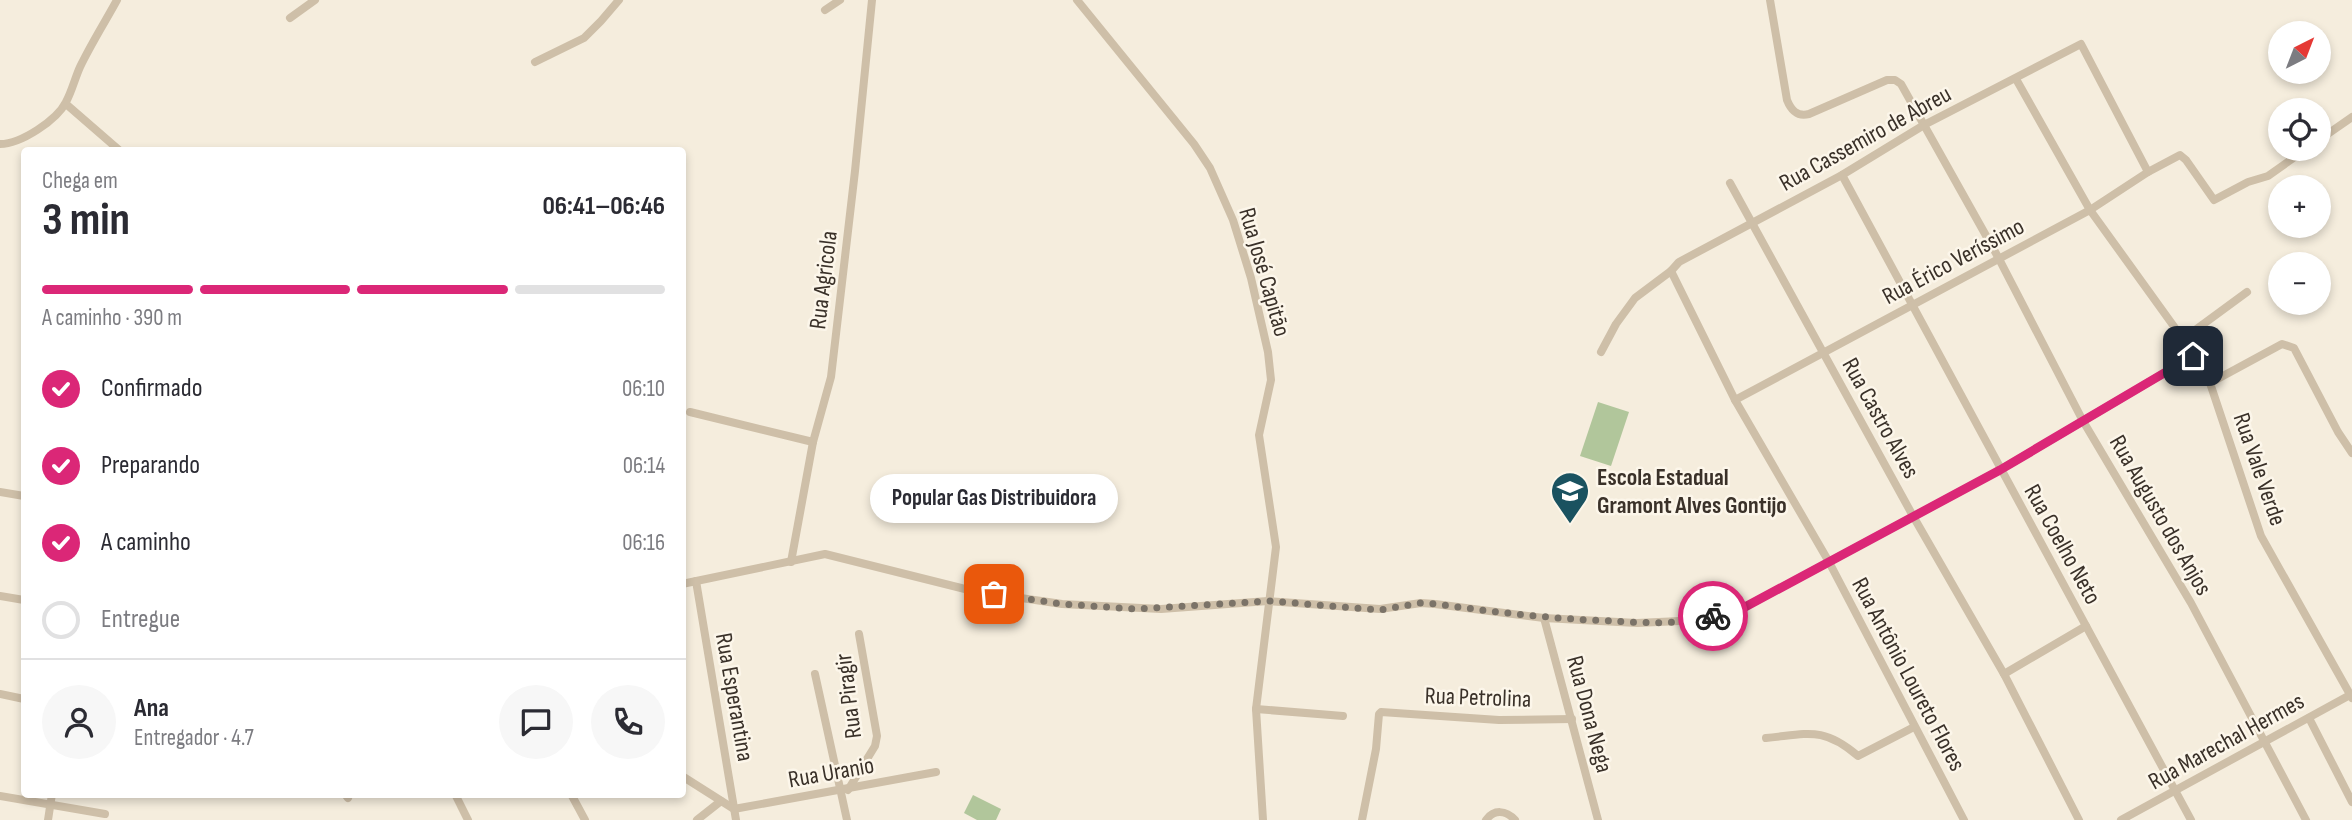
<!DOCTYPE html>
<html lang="pt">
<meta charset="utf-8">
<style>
:root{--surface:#fff;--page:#f7f7f7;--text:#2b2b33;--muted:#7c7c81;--line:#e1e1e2;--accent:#db2777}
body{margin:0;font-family:"Sofia Sans Condensed",sans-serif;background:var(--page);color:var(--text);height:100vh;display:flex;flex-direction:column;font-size:26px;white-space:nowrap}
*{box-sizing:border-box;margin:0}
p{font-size:23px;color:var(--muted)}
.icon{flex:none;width:38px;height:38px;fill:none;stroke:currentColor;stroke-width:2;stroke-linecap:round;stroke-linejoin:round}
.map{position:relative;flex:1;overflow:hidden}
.drawer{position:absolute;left:21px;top:147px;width:665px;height:651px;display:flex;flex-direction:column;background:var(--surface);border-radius:7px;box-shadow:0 4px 10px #0003}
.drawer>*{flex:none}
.needle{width:46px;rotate:42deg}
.fabs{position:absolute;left:2268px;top:21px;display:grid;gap:14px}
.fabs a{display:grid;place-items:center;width:63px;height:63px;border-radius:50%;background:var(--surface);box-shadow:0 4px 10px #0003;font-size:35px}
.pin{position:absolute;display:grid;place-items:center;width:60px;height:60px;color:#fff;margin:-30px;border-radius:14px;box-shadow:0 4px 10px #0006}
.courier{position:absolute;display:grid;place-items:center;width:70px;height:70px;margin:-35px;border:5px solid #db2777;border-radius:50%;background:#fff;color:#222;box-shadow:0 2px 9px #0007}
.bubble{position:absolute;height:49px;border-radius:24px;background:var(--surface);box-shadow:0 4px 10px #0003;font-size:23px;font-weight:700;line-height:49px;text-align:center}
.head em{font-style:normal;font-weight:700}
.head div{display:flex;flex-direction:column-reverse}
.head{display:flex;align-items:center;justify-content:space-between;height:119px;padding:0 21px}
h1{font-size:46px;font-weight:700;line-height:52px}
.bar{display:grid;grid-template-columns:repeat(4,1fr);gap:10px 7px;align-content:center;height:84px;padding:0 21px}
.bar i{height:9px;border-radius:5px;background:var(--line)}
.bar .active{background:var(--accent)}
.bar p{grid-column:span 4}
.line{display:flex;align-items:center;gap:18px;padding:0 21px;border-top:2px solid var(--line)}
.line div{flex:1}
.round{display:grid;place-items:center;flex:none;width:74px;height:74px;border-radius:37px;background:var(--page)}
ol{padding:0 21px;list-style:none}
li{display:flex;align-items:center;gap:21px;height:77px}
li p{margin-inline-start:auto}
li .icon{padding:7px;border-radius:50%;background:var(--accent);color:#fff;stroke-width:4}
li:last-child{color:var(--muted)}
li i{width:38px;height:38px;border:4px solid var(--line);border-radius:50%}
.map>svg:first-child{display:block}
.green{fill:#b1c69b}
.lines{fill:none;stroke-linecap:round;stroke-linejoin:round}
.street{stroke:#cebfa8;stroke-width:8}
.done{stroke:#7b7368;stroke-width:7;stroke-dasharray:0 12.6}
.route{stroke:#db2777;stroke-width:9}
.labels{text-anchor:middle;stroke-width:5;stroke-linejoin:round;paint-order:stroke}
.street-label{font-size:24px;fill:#3a3129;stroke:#fcf6ea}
.poi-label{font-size:24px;font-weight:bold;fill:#3a3129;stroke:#fcf6ea;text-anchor:start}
</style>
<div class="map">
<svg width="2352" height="820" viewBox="0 0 2352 820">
<rect width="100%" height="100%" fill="#f5eddd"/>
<g class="green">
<polygon points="1598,402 1629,412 1611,466 1580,456"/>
<polygon points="973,795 1001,809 996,820 977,820 964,813"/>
</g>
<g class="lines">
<g class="street">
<polyline points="1077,0 1194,144 1210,168 1233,220 1251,278 1268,352 1271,380 1259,435 1276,547 1256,709 1263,820"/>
<path d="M1770,0L1787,100C1791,110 1797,117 1809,114L1887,80H1895L1901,84L1998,257L2083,421L2191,603L2306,820"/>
<polyline points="825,10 840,0"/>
<polyline points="290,18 315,0"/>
<polyline points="535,62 584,38 601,21 619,0"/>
<polyline points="2016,79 2090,210 2183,339 2210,383 2261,536 2352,698"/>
<polyline points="66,104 119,150"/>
<polyline points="2319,140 2352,117"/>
<path d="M0,144C21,144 57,120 66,102C72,91 75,78 80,67C91,44 105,22 117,0"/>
<polyline points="1842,175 2191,820"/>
<polyline points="1730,183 1913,516 2004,674 2079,820"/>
<polyline points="1671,271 1679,262 1842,175 1924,125 2081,44 2148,172"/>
<polyline points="2183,339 2247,292"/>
<polyline points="1601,352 1616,324 1635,298 1671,271 1735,400 1829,562 1964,820"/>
<polyline points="2210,383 2282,344 2294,348 2338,432 2352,453"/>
<polyline points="1735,400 2090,210 2148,172 2180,155 2186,160 2214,200 2248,182 2268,176 2306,149"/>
<polyline points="690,412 813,442"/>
<polyline points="0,492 24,496"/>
<polyline points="791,562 813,442 831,377 855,171 872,0"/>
<polyline points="696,581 736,820"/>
<polyline points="682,584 825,554 973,591 1062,604 1161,609 1268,601 1380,609 1421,603 1435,604 1544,618 1637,623 1701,620 1745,607 2000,470 2193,356"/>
<polyline points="0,596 24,600"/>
<polyline points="1544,618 1598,820"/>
<polyline points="815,674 847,820"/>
<polyline points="2004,674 2086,626"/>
<polyline points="0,694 24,699"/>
<polyline points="1256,709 1343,716"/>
<polyline points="2309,718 2352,802"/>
<path d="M1766,738C1808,734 1823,726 1858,756L1914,727"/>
<polyline points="682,776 734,809 936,772"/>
<polyline points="848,790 875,746 877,736 859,634"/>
<polyline points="345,794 348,798"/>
<polyline points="455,794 468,820"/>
<polyline points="571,794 585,820"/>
<polyline points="0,796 105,814"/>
<polyline points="48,820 52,794"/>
<polyline points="697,820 721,801"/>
<polyline points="1362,820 1376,749 1379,714 1381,712 1499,720 1572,719"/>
<path d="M1486,820C1494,809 1506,810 1515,820"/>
<polyline points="2121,820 2350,695"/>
</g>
</g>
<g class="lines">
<path class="done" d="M994,594L1062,604L1134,609L1269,601L1380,610L1421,603L1436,604C1494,612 1552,619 1612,621C1644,623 1682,625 1713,616"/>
<polyline class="route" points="1713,616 1745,607 2000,470 2193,356"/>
</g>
<defs>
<symbol id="school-pin" viewBox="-11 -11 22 30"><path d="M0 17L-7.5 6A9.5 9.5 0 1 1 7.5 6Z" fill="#1a5260" stroke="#fcf6ea"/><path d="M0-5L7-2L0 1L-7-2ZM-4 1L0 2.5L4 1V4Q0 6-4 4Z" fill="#fff"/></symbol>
</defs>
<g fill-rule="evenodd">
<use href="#school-pin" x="1548" y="469" width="44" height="60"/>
</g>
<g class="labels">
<g class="street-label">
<text transform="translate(1865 138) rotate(-29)" y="8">Rua Cassemiro de Abreu</text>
<text transform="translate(1953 261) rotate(-28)" y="8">Rua Érico Veríssimo</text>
<text transform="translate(1265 272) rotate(74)" y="8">Rua José Capitão</text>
<text transform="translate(823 280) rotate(-83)" y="8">Rua Agricola</text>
<text transform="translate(1881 418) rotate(61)" y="8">Rua Castro Alves</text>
<text transform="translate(2260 469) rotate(71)" y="8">Rua Vale Verde</text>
<text transform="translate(2161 515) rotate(60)" y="8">Rua Augusto dos Anjos</text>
<text transform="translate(2063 544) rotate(61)" y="8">Rua Coelho Neto</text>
<text transform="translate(1909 674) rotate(62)" y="8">Rua Antônio Loureto Flores</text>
<text transform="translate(848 696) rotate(-97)" y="8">Rua Piragir</text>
<text transform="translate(735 697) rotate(80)" y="8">Rua Esperantina</text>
<text transform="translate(1478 697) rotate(2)" y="8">Rua Petrolina</text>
<text transform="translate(1590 714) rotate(75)" y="8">Rua Dona Nega</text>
<text transform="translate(2226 741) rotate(-29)" y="8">Rua Marechal Hermes</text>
<text transform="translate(831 772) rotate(-10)" y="8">Rua Uranio</text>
</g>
<g class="poi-label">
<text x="1597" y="485">Escola Estadual<tspan x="1597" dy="28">Gramont Alves Gontijo</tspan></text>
</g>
</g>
</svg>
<div class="fabs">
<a><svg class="needle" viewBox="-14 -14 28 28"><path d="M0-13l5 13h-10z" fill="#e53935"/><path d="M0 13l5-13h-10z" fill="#7c7c81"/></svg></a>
<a><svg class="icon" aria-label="locate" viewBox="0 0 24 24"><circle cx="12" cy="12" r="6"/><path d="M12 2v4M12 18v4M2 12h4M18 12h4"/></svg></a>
<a>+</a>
<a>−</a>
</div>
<div class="pin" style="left:994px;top:594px;background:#ea580c"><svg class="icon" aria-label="bag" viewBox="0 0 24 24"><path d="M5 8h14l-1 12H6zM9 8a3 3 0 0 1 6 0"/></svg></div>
<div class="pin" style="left:2193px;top:356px;background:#1f2937"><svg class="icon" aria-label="home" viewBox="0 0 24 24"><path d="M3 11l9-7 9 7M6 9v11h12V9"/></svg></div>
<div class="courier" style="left:1713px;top:616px"><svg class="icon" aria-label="bike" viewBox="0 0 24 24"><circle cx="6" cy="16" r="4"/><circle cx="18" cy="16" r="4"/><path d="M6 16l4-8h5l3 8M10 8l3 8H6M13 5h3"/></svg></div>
<div class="bubble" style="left:870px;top:474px;width:248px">Popular Gas Distribuidora</div>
<section class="drawer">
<div class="head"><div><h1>3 min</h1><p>Chega em</p></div><em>06:41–06:46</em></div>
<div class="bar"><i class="active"></i><i class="active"></i><i class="active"></i><i></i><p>A caminho · 390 m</p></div>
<ol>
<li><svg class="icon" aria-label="check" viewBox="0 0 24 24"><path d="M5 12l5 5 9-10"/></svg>Confirmado<p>06:10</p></li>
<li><svg class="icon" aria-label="check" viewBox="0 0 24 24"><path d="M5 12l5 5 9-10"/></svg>Preparando<p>06:14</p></li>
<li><svg class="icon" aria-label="check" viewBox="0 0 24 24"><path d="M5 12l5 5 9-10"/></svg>A caminho<p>06:16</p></li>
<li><i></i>Entregue</li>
</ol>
<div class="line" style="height:126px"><a class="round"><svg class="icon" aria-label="person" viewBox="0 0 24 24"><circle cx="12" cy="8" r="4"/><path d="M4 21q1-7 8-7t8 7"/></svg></a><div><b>Ana</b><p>Entregador · 4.7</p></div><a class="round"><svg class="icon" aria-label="chat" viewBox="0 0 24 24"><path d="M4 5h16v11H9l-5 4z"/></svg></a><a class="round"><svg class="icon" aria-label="phone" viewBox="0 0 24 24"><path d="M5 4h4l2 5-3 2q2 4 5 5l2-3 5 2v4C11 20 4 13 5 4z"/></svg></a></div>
</section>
</div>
